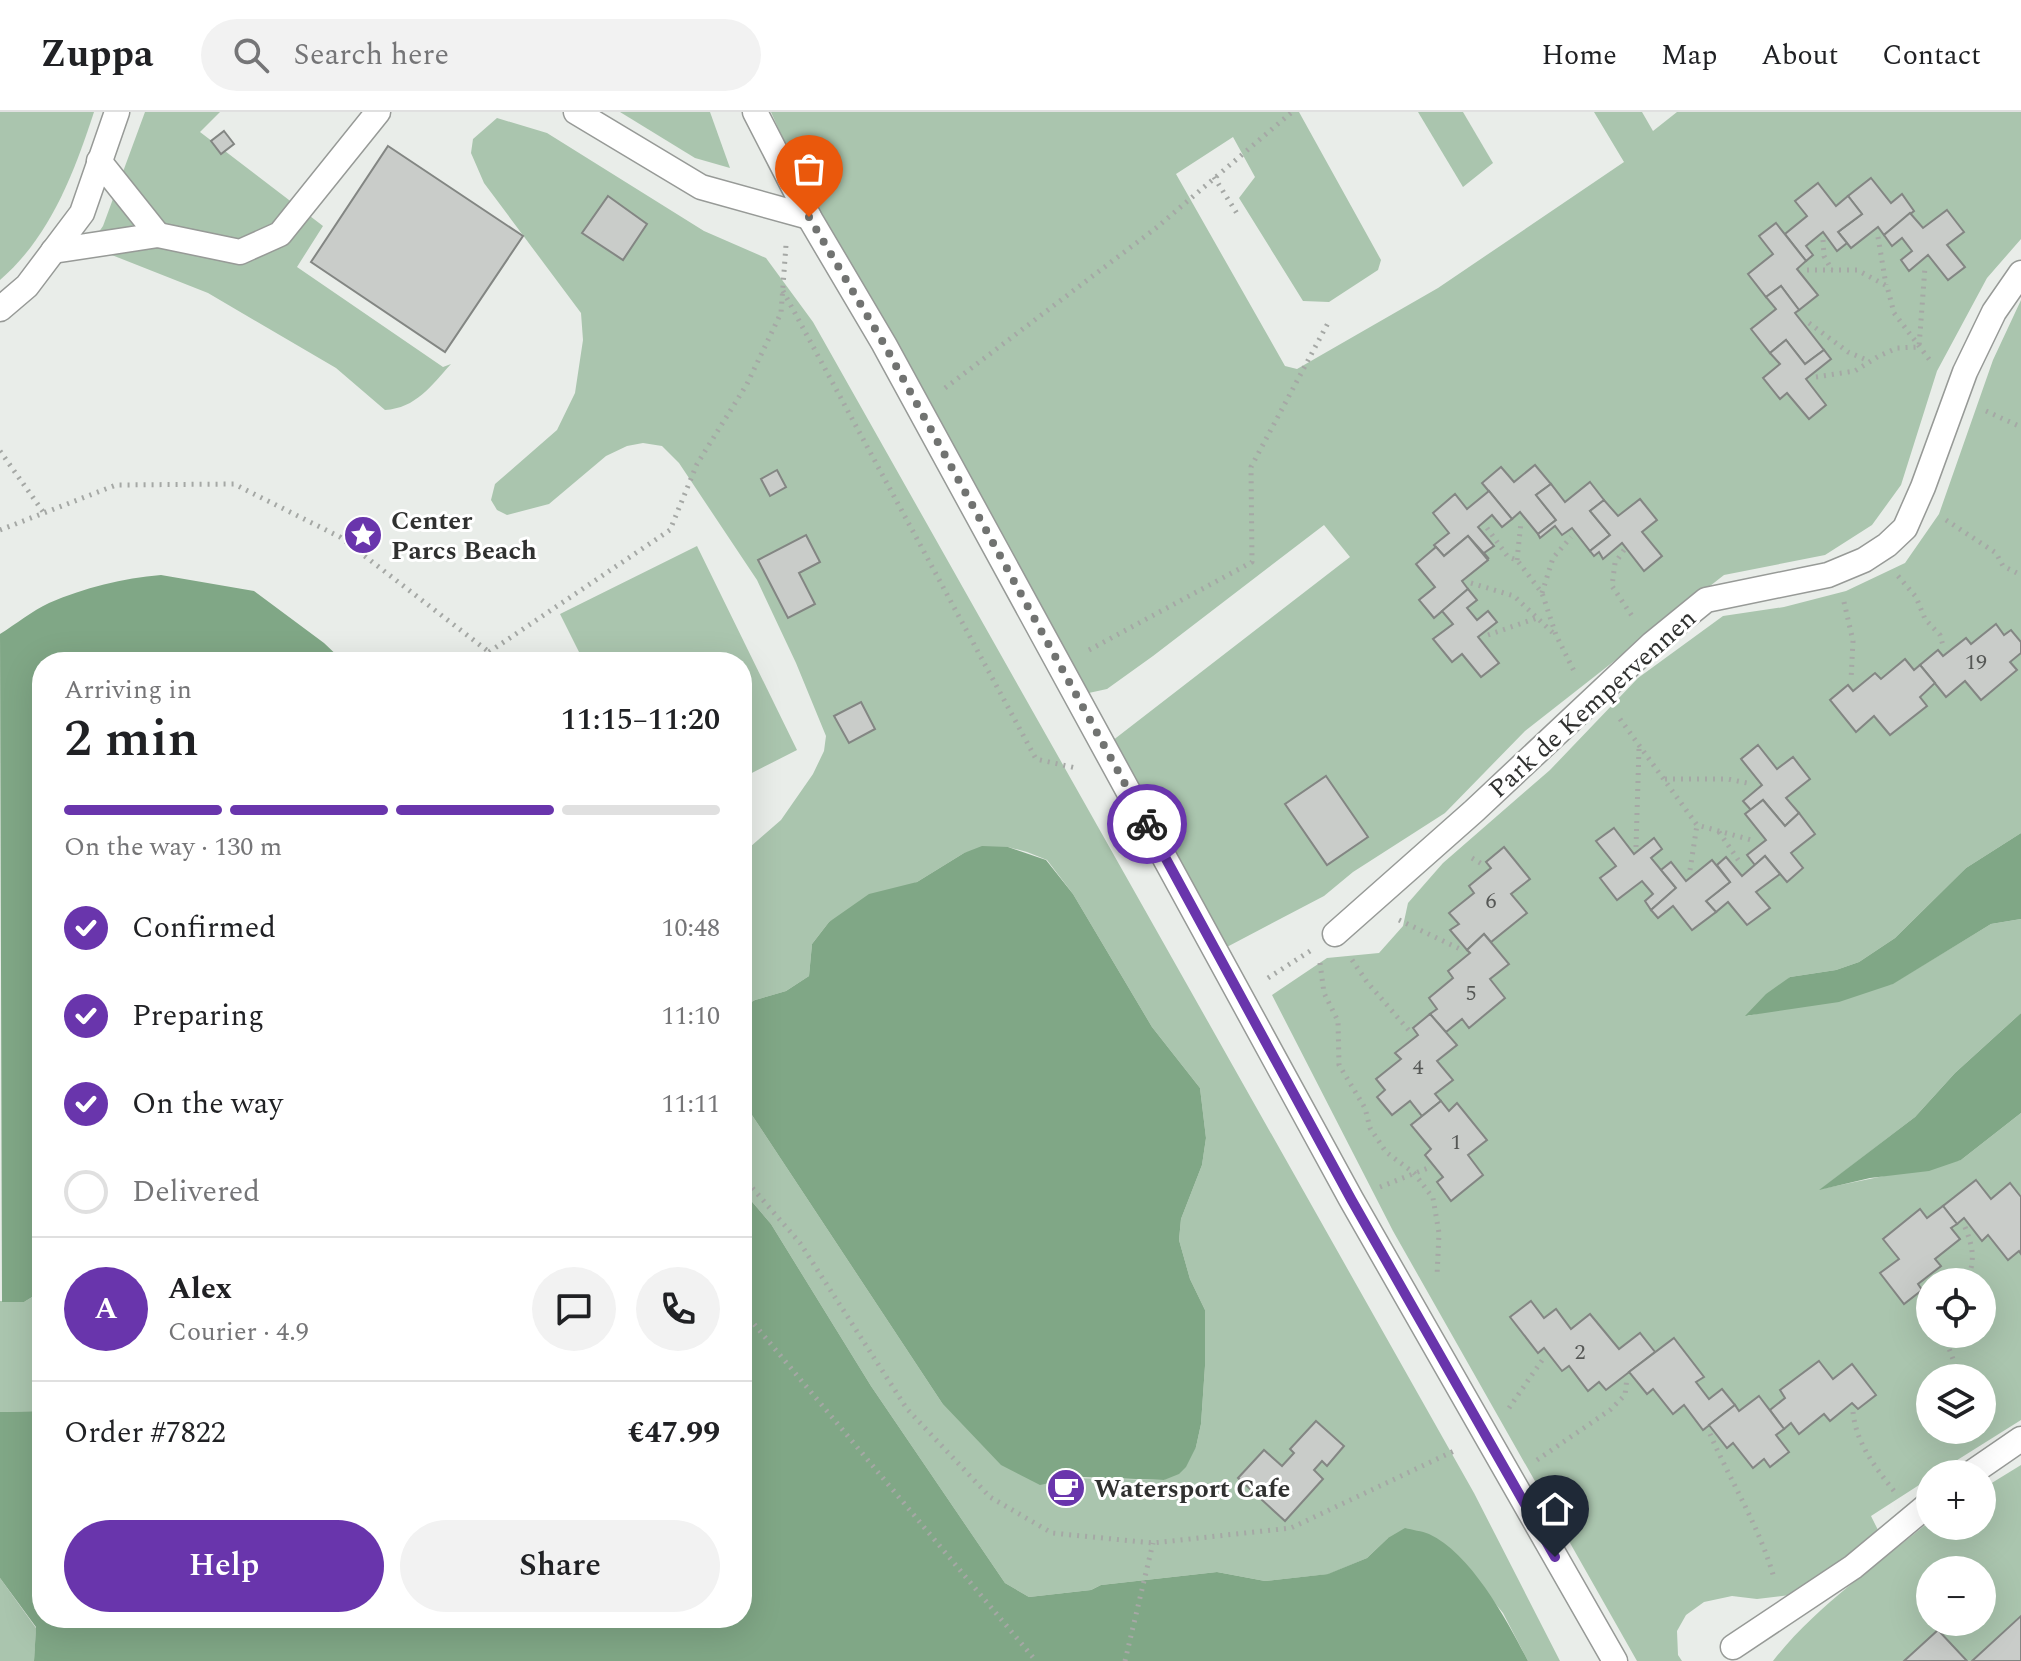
<!DOCTYPE html>
<meta charset="utf-8">
<style>
:root{--surface:#fff;--page:#f2f2f2;--text:#202124;--muted:#757577;--line:#e0e0e0;--accent:#6935ac}
body{margin:0;font-family:Spectral,serif;background:var(--page);color:var(--text);height:100vh;display:flex;flex-direction:column;font-size:30px;white-space:nowrap}
*{box-sizing:border-box;margin:0}
p{font-size:26px;color:var(--muted)}
.icon{flex:none;width:44px;height:44px;fill:none;stroke:currentColor;stroke-width:2;stroke-linecap:round;stroke-linejoin:round}
.map{position:relative;flex:1;overflow:hidden}
.details{position:absolute;left:32px;top:540px;width:720px;height:976px;display:flex;flex-direction:column;background:var(--surface);border-radius:32px;box-shadow:0 8px 32px #0002}
.details>*{flex:none}
.fabs{position:absolute;left:1916px;top:1156px;display:grid;gap:16px}
.fabs a{display:grid;place-items:center;width:80px;height:80px;border-radius:50%;background:var(--surface);box-shadow:0 8px 32px #0002;font-size:40px}
.pin{position:absolute;display:grid;place-items:center;width:68px;height:68px;color:#fff;margin:-82px -34px;border-radius:50% 50% 50% 0;rotate:-45deg;box-shadow:0 0 8px #0007}
.pin .icon{rotate:45deg}
.courier{position:absolute;display:grid;place-items:center;width:80px;height:80px;margin:-40px;border:6px solid #6935ac;border-radius:50%;background:#fff;color:#222;box-shadow:0 2px 10px #0007}
.overview em{font-style:normal;font-weight:600}
.overview div{display:flex;flex-direction:column-reverse}
.overview{display:flex;align-items:center;justify-content:space-between;height:136px;padding:0 32px}
h1{font-size:52px;font-weight:600;line-height:60px}
.bar{display:grid;grid-template-columns:repeat(4,1fr);gap:12px 8px;align-content:center;height:96px;padding:0 32px}
.bar i{height:10px;border-radius:6px;background:var(--line)}
.bar .active{background:var(--accent)}
.bar p{grid-column:span 4}
.line{display:flex;align-items:center;gap:20px;padding:0 32px;border-top:2px solid var(--line)}
.line div{flex:1}
.round{display:grid;place-items:center;flex:none;width:84px;height:84px;border-radius:42px;background:var(--page)}
ol{padding:0 32px;list-style:none}
li{display:flex;align-items:center;gap:24px;height:88px}
li p{margin-inline-start:auto}
li .icon{padding:8px;border-radius:50%;background:var(--accent);color:#fff;stroke-width:4}
li:last-child{color:var(--muted)}
li i{width:44px;height:44px;border:4px solid var(--line);border-radius:50%}
.action{display:flex;gap:16px;margin-top:auto;padding:16px 32px}
.action a{flex:1;height:92px;border-radius:48px;background:var(--accent);color:#fff;font-size:32px;font-weight:600;line-height:92px;text-align:center}
.action a+a{background:var(--page);color:var(--text)}
header{display:flex;align-items:center;gap:48px;box-sizing:border-box;height:112px;padding:0 40px;background:var(--surface);border-bottom:2px solid var(--line)}
header strong{font-size:38px}
nav{display:flex;gap:44px;margin-inline-start:auto;font-size:28px}
.search{width:560px;height:72px;background:var(--page);display:flex;align-items:center;gap:20px;box-sizing:border-box;padding:0 28px;border-radius:44px;color:var(--muted);font-size:30px}
.map>svg:first-child{display:block}
.green{fill:#aac5ae;fill-rule:evenodd}
.water{fill:#80a786}
.building{fill:#c9ccc9;stroke:#838683;stroke-width:2}
.lines{fill:none;stroke-linecap:round;stroke-linejoin:round}
.service-casing{stroke:#979a97;stroke-width:27}
.path{stroke:#a5a8a5;stroke-width:5;stroke-dasharray:2 6;stroke-linecap:butt}
.service{stroke:#fff;stroke-width:24}
.done{stroke:#717371;stroke-width:8;stroke-dasharray:0 14.4}
.route{stroke:#6935ac;stroke-width:10}
.labels{text-anchor:middle;stroke-width:6;stroke-linejoin:round;paint-order:stroke}
.number-label{font-size:22px;fill:#565856}
.poi-label{font-size:26px;font-weight:bold;fill:#303130;stroke:#fff;text-anchor:start}
.street-label{font-size:26px;fill:#303130;stroke:#fff}
</style>
<header>
<strong>Zuppa</strong>
<div class="search"><svg class="icon" aria-label="search" viewBox="0 0 24 24"><circle cx="10" cy="10" r="6"/><path d="M15 15l6 6"/></svg>Search here</div>
<nav><a>Home</a><a>Map</a><a>About</a><a>Contact</a></nav>
</header>
<div class="map">
<svg width="2021" height="1549" viewBox="0 0 2021 1549">
<rect width="100%" height="100%" fill="#e9ede9"/>
<g class="green">
<path d="M0,0H94C74,61 50,125 0,168Z"/>
<path d="M145,0H220L200,20L323,114L297,155L443,255L451,252C431,274 416,296 385,298L336,256L208,181L89,134L103,114Z"/>
<polygon points="620,0 710,0 730,56 695,46"/>
<polygon points="771,0 1299,0 1381,148 1378,158 1329,190 1303,189 1239,86 1255,65 1233,25 1176,62 1285,254 1297,257 1438,176 1624,50 1594,0 1642,0 1653,19 1677,0 2021,0 2021,127 1987,166 1937,259 1901,373 1872,413 1825,443 1724,463 1525,619 1445,701 1353,760 1324,784 1225,836 1112,629 1350,445 1324,413 1153,544 1107,577 1084,582 800,66"/>
<polygon points="1418,0 1463,0 1493,51 1463,75"/>
<polygon points="497,6 547,21 704,119 766,146 813,210 1474,1381 1560,1549 1528,1549 1503,1501 1451,1437 1388,1426 1367,1446 1329,1462 1265,1469 1217,1460 1101,1473 1091,1478 1029,1485 1005,1471 871,1274 771,1112 742,1078 742,988 942,1291 1072,1366 1164,1368 1196,1335 1201,1312 1205,1254 1205,1198 1190,1167 1179,1128 1181,1107 1202,1053 1206,1026 1200,976 1152,915 1073,782 1047,748 1027,740 1008,735 964,741 917,770 829,810 812,832 809,864 786,879 755,888 742,895 742,742 781,708 813,662 824,639 826,624 796,551 757,468 679,351 662,334 643,331 627,334 606,344 549,392 507,403 497,398 491,388 495,372 557,318 575,281 583,228 581,201 484,71 471,41 473,27"/>
<path d="M2021,188V721L1966,756L1895,826L1859,850L1836,858L1790,865L1747,904L1892,872L1991,812L2021,807V901L1955,961L1915,1005L1821,1077L1961,1048L2021,1001V1308L1935,1362H1930V1366L1871,1404L1879,1420L1798,1482L1757,1487L1732,1484L1704,1490L1686,1503L1677,1519L1678,1543L1682,1549H1637L1393,1119L1272,883L1327,846L1379,841L1403,814L1408,791L1443,751L1550,658L1638,566L1723,504L1784,495L1846,479L1905,451L1939,402L1993,248ZM1930,1170H1982V1222H1930ZM1930,1266H1982V1318H1930Z"/>
<polygon points="697,434 797,638 742,666 742,550 584,550 560,502"/>
<polygon points="42,1179 42,1299 0,1300 0,1189 24,1190"/>
<path d="M2021,1353V1505L1975,1549H1773C1816,1494 1876,1454 1930,1409V1414H1982V1377ZM1930,1458H1982V1510H1930Z"/>
<polygon points="0,1466 36,1516 34,1549 0,1549"/>
</g>
<g class="water">
<path d="M161,463L254,479L324,531L344,550H42V1179L24,1190H2L0,522C16,512 32,499 49,491C84,476 123,466 161,463Z"/>
<polygon points="2021,721 2021,807 1991,812 1893,872 1839,890 1745,904 1766,882 1790,865 1836,858 1859,850 1895,826 1966,756"/>
<polygon points="982,734 1008,735 1046,748 1073,782 1152,915 1200,976 1206,1026 1202,1053 1181,1107 1179,1128 1190,1167 1205,1198 1205,1254 1201,1312 1196,1335 1186,1355 1179,1362 1164,1368 1079,1365 1040,1373 1001,1353 942,1291 742,988 742,895 755,888 786,879 809,864 812,832 829,810 869,782 917,770 964,741"/>
<polygon points="2021,901 2021,1001 1961,1048 1929,1059 1870,1066 1819,1078 1915,1005 1955,961"/>
<path d="M742,1078L771,1112L871,1274L1005,1471L1029,1485L1091,1478L1101,1473L1217,1460L1265,1469L1328,1462L1367,1446L1388,1426L1405,1416C1412,1418 1422,1419 1429,1422C1471,1441 1508,1510 1528,1549H34L36,1515L0,1466V1300L42,1299V1506H742Z"/>
</g>
<g class="building">
<polygon points="224,19 234,32 221,42 211,29"/>
<polygon points="388,34 523,124 445,240 311,150"/>
<polygon points="1871,66 1891,91 1902,82 1914,99 1884,123 1878,115 1851,136 1838,120 1862,102 1848,84"/>
<polygon points="1818,71 1836,94 1848,84 1862,102 1838,120 1847,131 1837,139 1823,120 1806,134 1813,143 1806,149 1785,122 1807,104 1795,89"/>
<polygon points="608,84 647,112 623,148 582,121"/>
<polygon points="1947,98 1964,120 1947,133 1965,155 1948,168 1928,143 1909,159 1901,148 1912,139 1902,126 1892,134 1884,123 1910,101 1923,116"/>
<polygon points="1776,111 1806,149 1797,157 1818,183 1799,198 1781,174 1766,185 1748,162 1773,142 1759,124"/>
<polygon points="1781,174 1799,198 1795,201 1824,238 1805,252 1786,228 1770,241 1751,217 1776,197 1766,185"/>
<polygon points="1786,228 1805,252 1824,238 1831,247 1806,267 1826,293 1809,307 1787,281 1780,287 1763,266 1780,252 1770,241"/>
<polygon points="1535,353 1551,372 1536,383 1556,408 1538,422 1520,400 1512,407 1482,371 1501,355 1514,370"/>
<polygon points="777,358 786,375 770,384 761,367"/>
<polygon points="1590,370 1604,388 1590,399 1610,423 1590,439 1572,416 1562,423 1555,414 1540,426 1538,422 1556,408 1536,383 1551,372 1565,390"/>
<polygon points="1489,379 1512,407 1502,415 1492,403 1478,415 1494,434 1484,441 1489,447 1468,424 1444,444 1434,433 1449,421 1433,401 1455,382 1467,397"/>
<polygon points="1640,387 1657,408 1642,420 1662,444 1644,459 1622,431 1603,447 1599,440 1594,444 1590,439 1610,423 1590,399 1604,388 1618,404"/>
<polygon points="806,423 820,450 799,461 815,492 788,506 758,448"/>
<polygon points="1468,424 1488,448 1462,469 1468,477 1434,506 1419,488 1435,475 1416,452 1436,435 1444,444"/>
<polygon points="1468,477 1477,488 1467,496 1477,508 1488,499 1497,510 1478,525 1499,551 1481,565 1462,542 1452,550 1433,527 1453,512 1442,499"/>
<polygon points="1996,512 2004,523 2011,518 2021,530 2021,541 2010,550 2017,558 1981,588 1965,569 1946,585 1920,553 1938,538 1943,544 1966,526 1971,532"/>
<polygon points="1905,547 1914,558 1920,553 1935,571 1920,585 1927,594 1890,623 1874,604 1856,620 1830,588 1848,573 1853,579 1875,561 1881,567"/>
<polygon points="861,590 875,617 849,631 834,604"/>
<polygon points="1758,633 1777,657 1793,645 1810,667 1786,686 1799,701 1785,714 1763,688 1751,698 1743,689 1762,673 1741,647"/>
<polygon points="1326,664 1368,725 1327,753 1285,692"/>
<polygon points="1763,688 1785,714 1799,701 1815,722 1791,741 1803,756 1787,770 1765,744 1755,753 1747,743 1766,728 1745,702"/>
<polygon points="1614,716 1634,742 1654,726 1662,737 1651,746 1676,776 1651,798 1645,789 1653,782 1642,769 1617,788 1600,766 1616,754 1596,729"/>
<polygon points="1504,735 1530,767 1511,782 1527,801 1491,830 1484,822 1467,838 1450,818 1459,812 1449,801 1474,781 1469,774 1491,756 1486,750"/>
<polygon points="1765,744 1780,762 1756,780 1770,796 1747,813 1728,790 1716,800 1706,789 1730,770 1717,753 1726,745 1742,764"/>
<polygon points="1712,748 1730,770 1706,789 1716,800 1692,818 1673,794 1658,806 1651,798 1676,776 1661,758 1671,750 1686,769"/>
<polygon points="1484,822 1509,852 1490,867 1505,886 1469,916 1462,907 1446,920 1430,902 1437,897 1429,886 1453,866 1448,859 1470,841 1467,838"/>
<polygon points="1430,902 1457,933 1437,949 1453,968 1435,982 1441,989 1422,1004 1410,989 1392,1003 1377,985 1385,978 1376,967 1401,947 1395,941 1418,923 1413,916"/>
<polygon points="1441,989 1449,999 1457,991 1487,1028 1468,1043 1483,1063 1451,1089 1437,1070 1443,1065 1425,1043 1431,1037 1411,1013"/>
<polygon points="1976,1068 1991,1087 2010,1071 2021,1085 2021,1142 2019,1139 2008,1148 1988,1123 1982,1129 1964,1106 1957,1112 1943,1094"/>
<polygon points="1943,1094 1957,1112 1951,1116 1960,1127 1935,1147 1941,1154 1918,1172 1922,1178 1904,1192 1880,1161 1899,1147 1883,1127 1920,1097 1927,1106"/>
<polygon points="1531,1189 1544,1206 1556,1197 1571,1217 1590,1202 1619,1237 1640,1221 1655,1240 1606,1278 1599,1270 1588,1279 1569,1254 1562,1259 1544,1236 1538,1241 1510,1205"/>
<polygon points="1674,1226 1704,1265 1696,1270 1709,1287 1722,1277 1735,1293 1703,1318 1684,1293 1673,1302 1653,1277 1647,1282 1629,1260"/>
<polygon points="1819,1249 1833,1267 1852,1252 1876,1283 1858,1297 1852,1291 1830,1309 1824,1302 1799,1322 1791,1311 1784,1317 1770,1298 1785,1286 1780,1278"/>
<polygon points="1759,1284 1784,1317 1776,1323 1789,1340 1770,1355 1764,1347 1753,1356 1733,1331 1727,1336 1709,1313 1735,1293 1739,1299"/>
<polygon points="1316,1309 1344,1334 1327,1354 1322,1349 1314,1358 1323,1367 1285,1409 1238,1366 1264,1338 1282,1354 1294,1341 1290,1337"/>
<polygon points="2021,1504 2021,1549 1972,1549"/>
<polygon points="1938,1518 1967,1549 1904,1549"/>
</g>
<g class="lines">
<defs>
<g id="service">
<polyline points="576,0 701,75 809,105"/>
<polyline points="755,0 809,105 884,232 1351,1087 1615,1549"/>
<polyline points="158,123 240,140 280,122 378,0"/>
<polyline points="53,139 158,123 99,49"/>
<polyline points="0,197 27,174 82,101 117,0"/>
<polyline points="1335,822 1474,699 1652,532 1706,488 1828,463 1864,448 1887,433 1905,416 1923,375 1965,260 1994,200 2021,161"/>
<polyline points="1970,1362 2021,1327"/>
<polyline points="1733,1535 1853,1455 1930,1391"/>
</g>
</defs>
<use href="#service" class="service-casing"/>
<g class="path">
<polyline points="1214,65 1238,103"/>
<polyline points="1878,125 1886,173"/>
<polyline points="1823,128 1824,144 1832,158"/>
<polyline points="1807,158 1857,158 1887,174 1894,201 1932,251"/>
<polyline points="783,179 1036,647 1076,656"/>
<polyline points="1809,211 1848,240 1869,249"/>
<polyline points="1816,265 1855,259 1879,244 1897,236 1919,235 1925,155"/>
<polyline points="945,276 1156,116 1292,0"/>
<polyline points="1986,299 2021,315"/>
<polyline points="0,339 44,401"/>
<polyline points="1946,408 1996,441 2003,454 2021,463"/>
<polyline points="1487,416 1508,445 1517,448 1542,481 1556,523 1574,559"/>
<polyline points="0,418 116,373 234,372 340,425 489,540 497,550"/>
<polyline points="1624,438 1615,451 1612,474 1634,507"/>
<polyline points="1517,448 1521,410"/>
<polyline points="1898,464 1916,485 1925,507 1940,523 1944,537"/>
<polyline points="1471,471 1514,484 1553,521"/>
<polyline points="1542,481 1553,446 1571,425"/>
<polyline points="1844,490 1853,529 1851,568"/>
<polyline points="1488,523 1537,506"/>
<polyline points="1089,538 1252,450 1251,355 1328,211"/>
<polyline points="489,540 670,418 697,352 747,272 781,201 786,133"/>
<polyline points="1620,607 1697,713 1755,729"/>
<polyline points="1665,667 1728,667 1752,672"/>
<polyline points="1719,720 1741,752"/>
<polyline points="1636,735 1639,636"/>
<polyline points="1472,746 1485,754"/>
<polyline points="1690,758 1697,713"/>
<polyline points="1399,808 1460,837"/>
<polyline points="1352,848 1367,870 1412,922"/>
<polyline points="1320,851 1324,881 1338,909 1339,953 1365,996 1370,1016 1386,1040 1414,1061 1433,1086 1439,1121 1437,1164"/>
<polyline points="1268,866 1310,839"/>
<polyline points="742,1064 800,1131 907,1297 990,1385 1052,1421 1153,1431 1291,1416 1456,1338"/>
<polyline points="1380,1075 1428,1056"/>
<path d="M1965,1115C1973,1135 1976,1149 1966,1170"/>
<polyline points="1928,1181 1930,1187"/>
<polyline points="744,1200 1036,1549"/>
<polyline points="1949,1222 1947,1231 1960,1266"/>
<polyline points="1509,1296 1545,1244"/>
<path d="M1853,1300C1856,1331 1875,1355 1894,1379"/>
<path d="M1710,1322C1731,1370 1760,1416 1774,1466"/>
<polyline points="1537,1348 1610,1298 1625,1283 1627,1266"/>
<polyline points="1125,1549 1153,1431"/>
</g>
<use href="#service" class="service"/>
</g>
<g class="lines">
<polyline class="done" points="809,105 884,232 1147,712"/>
<polyline class="route" points="1147,712 1351,1087 1555,1445"/>
</g>
<defs>
<symbol id="sight-disc" viewBox="-11 -11 22 22"><circle r="9.5" fill="#6935ac" stroke="#fff"/><path d="M0-6L1.8-2.2L6-1.7L2.9 1.2L3.7 5.4L0 3.3L-3.7 5.4L-2.9 1.2L-6-1.7L-1.8-2.2Z" fill="#fff"/></symbol>
<symbol id="cafe-disc" viewBox="-11 -11 22 22"><circle r="9.5" fill="#6935ac" stroke="#fff"/><path d="M-5.5-4.5H6V0H3Q3 3.5 0 3.5H-2.5Q-5.5 3.5-5.5 0ZM3-3.2v2h1.7v-2ZM-6 4.5H4V6H-6Z" fill="#fff"/></symbol>
</defs>
<g fill-rule="evenodd">
<use href="#sight-disc" x="341" y="401" width="44" height="44"/>
<use href="#cafe-disc" x="1044" y="1354" width="44" height="44"/>
</g>
<g class="labels">
<g class="number-label">
<text x="1976" y="557">19</text>
<text x="1491" y="796">6</text>
<text x="1471" y="888">5</text>
<text x="1418" y="962">4</text>
<text x="1456" y="1037">1</text>
<text x="1580" y="1247">2</text>
</g>
<g class="poi-label">
<text x="391" y="417">Center<tspan x="391" dy="30">Parcs Beach</tspan></text>
<text x="1094" y="1385">Watersport Cafe</text>
</g>
<g class="street-label">
<text transform="translate(1592 591) rotate(-42)" y="9">Park de Kempervennen</text>
</g>
</g>
</svg>
<div class="fabs">
<a><svg class="icon" aria-label="locate" viewBox="0 0 24 24"><circle cx="12" cy="12" r="6"/><path d="M12 2v4M12 18v4M2 12h4M18 12h4"/></svg></a>
<a><svg class="icon" aria-label="layers" viewBox="0 0 24 24"><path d="M12 4l9 5-9 5-9-5zM3 14l9 5 9-5"/></svg></a>
<a>+</a>
<a>−</a>
</div>
<div class="pin" style="left:809px;top:105px;background:#ea580c"><svg class="icon" aria-label="bag" viewBox="0 0 24 24"><path d="M5 8h14l-1 12H6zM9 8a3 3 0 0 1 6 0"/></svg></div>
<div class="pin" style="left:1555px;top:1445px;background:#1f2937"><svg class="icon" aria-label="home" viewBox="0 0 24 24"><path d="M3 11l9-7 9 7M6 9v11h12V9"/></svg></div>
<div class="courier" style="left:1147px;top:712px"><svg class="icon" aria-label="bike" viewBox="0 0 24 24"><circle cx="6" cy="16" r="4"/><circle cx="18" cy="16" r="4"/><path d="M6 16l4-8h5l3 8M10 8l3 8H6M13 5h3"/></svg></div>
<section class="details">
<div class="overview"><div><h1>2 min</h1><p>Arriving in</p></div><em>11:15–11:20</em></div>
<div class="bar"><i class="active"></i><i class="active"></i><i class="active"></i><i></i><p>On the way · 130 m</p></div>
<ol>
<li><svg class="icon" aria-label="check" viewBox="0 0 24 24"><path d="M5 12l5 5 9-10"/></svg>Confirmed<p>10:48</p></li>
<li><svg class="icon" aria-label="check" viewBox="0 0 24 24"><path d="M5 12l5 5 9-10"/></svg>Preparing<p>11:10</p></li>
<li><svg class="icon" aria-label="check" viewBox="0 0 24 24"><path d="M5 12l5 5 9-10"/></svg>On the way<p>11:11</p></li>
<li><i></i>Delivered</li>
</ol>
<div class="line" style="height:144px"><b class="round" style="background:var(--accent);color:#fff">A</b><div><b>Alex</b><p>Courier · 4.9</p></div><a class="round"><svg class="icon" aria-label="chat" viewBox="0 0 24 24"><path d="M4 5h16v11H9l-5 4z"/></svg></a><a class="round"><svg class="icon" aria-label="phone" viewBox="0 0 24 24"><path d="M5 4h4l2 5-3 2q2 4 5 5l2-3 5 2v4C11 20 4 13 5 4z"/></svg></a></div>
<div class="line" style="height:104px"><div>Order #7822</div><b>€47.99</b></div>
<div class="action"><a>Help</a><a>Share</a></div>
</section>
</div>
